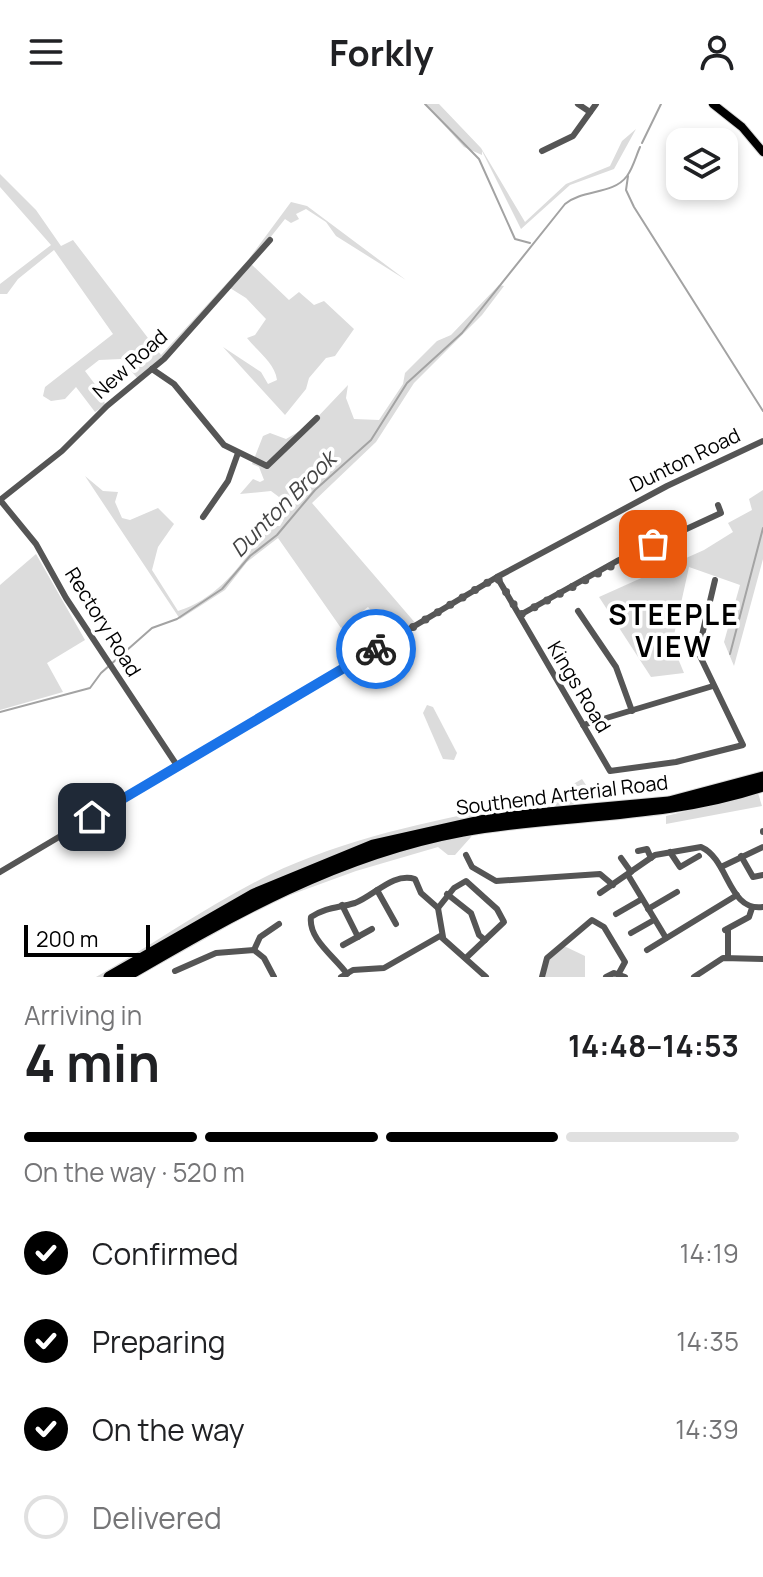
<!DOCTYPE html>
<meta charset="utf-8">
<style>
:root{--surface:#fff;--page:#f6f6f6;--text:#202124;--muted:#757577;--line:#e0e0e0;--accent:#000}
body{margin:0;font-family:Manrope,sans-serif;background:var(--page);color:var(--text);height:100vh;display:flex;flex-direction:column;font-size:30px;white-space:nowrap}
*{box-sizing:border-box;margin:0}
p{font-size:26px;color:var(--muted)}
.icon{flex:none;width:44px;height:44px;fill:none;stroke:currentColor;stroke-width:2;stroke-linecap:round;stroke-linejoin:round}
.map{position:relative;height:873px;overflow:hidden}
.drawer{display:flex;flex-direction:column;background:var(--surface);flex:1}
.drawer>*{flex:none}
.controls{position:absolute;left:666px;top:24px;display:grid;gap:16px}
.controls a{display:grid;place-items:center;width:72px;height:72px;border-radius:16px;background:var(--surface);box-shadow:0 4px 12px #0003;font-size:40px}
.scale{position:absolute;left:24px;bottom:20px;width:126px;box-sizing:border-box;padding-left:8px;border:4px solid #000;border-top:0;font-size:22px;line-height:28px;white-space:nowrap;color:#000;-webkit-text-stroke:6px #fff;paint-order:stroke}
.pin{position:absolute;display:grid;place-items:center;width:68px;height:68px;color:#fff;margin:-34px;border-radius:16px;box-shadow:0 4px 12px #0006}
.courier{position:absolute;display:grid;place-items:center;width:80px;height:80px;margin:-40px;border:6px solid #1a73e8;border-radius:50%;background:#fff;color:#222;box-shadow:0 2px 10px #0007}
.summary em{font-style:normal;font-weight:700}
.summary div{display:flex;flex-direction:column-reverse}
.summary{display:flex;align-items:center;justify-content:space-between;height:136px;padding:0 24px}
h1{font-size:52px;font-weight:700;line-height:60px}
.bar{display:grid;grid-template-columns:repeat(4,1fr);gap:12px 8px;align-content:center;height:96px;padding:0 24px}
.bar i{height:10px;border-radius:6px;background:var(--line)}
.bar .selected{background:var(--accent)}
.bar p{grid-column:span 4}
ol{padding:0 24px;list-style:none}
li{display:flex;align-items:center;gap:24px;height:88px}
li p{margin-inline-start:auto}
li .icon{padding:8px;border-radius:50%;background:var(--accent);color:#fff;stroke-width:4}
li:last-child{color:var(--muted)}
li i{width:44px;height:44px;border:4px solid var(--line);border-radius:50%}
header{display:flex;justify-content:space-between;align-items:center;height:104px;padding:0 24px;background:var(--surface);font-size:36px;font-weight:700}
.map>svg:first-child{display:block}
.green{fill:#dcdcdc}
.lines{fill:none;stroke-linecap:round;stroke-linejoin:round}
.stream{stroke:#a3a3a3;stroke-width:2}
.major-casing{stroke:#dbdbdb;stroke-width:10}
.highway-casing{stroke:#dbdbdb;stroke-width:13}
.minor{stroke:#555;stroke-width:6}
.major{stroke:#000;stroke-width:8}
.highway{stroke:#000;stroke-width:11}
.done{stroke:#595959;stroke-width:8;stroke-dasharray:0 14.4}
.route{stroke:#1a73e8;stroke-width:10}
.labels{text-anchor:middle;stroke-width:7;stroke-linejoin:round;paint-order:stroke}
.street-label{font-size:20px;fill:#000;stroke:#fff}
.water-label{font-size:22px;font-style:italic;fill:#444;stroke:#fff}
.district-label{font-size:28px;font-weight:bold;letter-spacing:2px;fill:#000;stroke:#fff}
</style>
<header><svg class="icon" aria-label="menu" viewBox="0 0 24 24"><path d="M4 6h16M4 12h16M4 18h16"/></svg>Forkly<svg class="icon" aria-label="person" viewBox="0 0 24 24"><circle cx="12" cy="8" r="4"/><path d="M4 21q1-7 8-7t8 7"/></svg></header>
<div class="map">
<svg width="763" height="873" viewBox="0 0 763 873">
<rect width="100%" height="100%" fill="#fff"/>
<g class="green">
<polygon points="425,0 439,0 481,44 525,118 566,80 610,62 622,37 636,25 614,65 570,81 521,125 482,47 482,51 464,43"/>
<path d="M0,70L36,106L61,142L73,136L161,251L248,156L291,98L307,102L406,176L336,132L326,118L306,105L296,110L299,115L291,119L285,115L250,159L289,196L299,188L314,201L324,197L354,225L335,252L326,254L309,274L306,285L285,311L223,243L261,268L268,280L277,276C275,259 257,247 247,234L255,231L266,215L246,194L230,184L164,255L138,275L121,255L99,256L85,267L103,291L105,301L95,308L76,283L65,295L51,297L43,292L45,283L113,230L54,146L18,175L7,190H0V180L51,141L0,83Z"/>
<path d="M499,181L504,182L482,211L414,279L376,338L312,399L417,521L395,534L368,503L341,524L278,434L247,458L225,486L180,515L85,372L103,387L118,388L115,398L122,414L130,416L158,404L174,420L158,443L152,466L178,507C219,494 245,458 266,422H280L283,417L278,408L279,393L271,387L240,390L253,375L260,378L264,376L259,363L252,360L263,332L270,329L286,335L310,321L348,281L346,294L354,315L379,316L403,280L405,269L437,237L451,231Z"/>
<polygon points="763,386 763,455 734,562 724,538 740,481 689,463 672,540 684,569 651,573 599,493 704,446 733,428 728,419 752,406 749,395"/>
<polygon points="36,450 85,536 47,559 63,588 0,606 0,481"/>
<polygon points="427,601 433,603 457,649 454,656 443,655 423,609"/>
<path d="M582,675L586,681L581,686L584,699L479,714L471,733L455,751H448L438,743L356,767L271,798L137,873H96C154,840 210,800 269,771C361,727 463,711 562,692L568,683Z"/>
<polygon points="758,689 762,702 666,720 666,712"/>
<polygon points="564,842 585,852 585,873 545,873 548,855"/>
</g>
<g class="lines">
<g class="stream">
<polyline points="425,0 479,55 515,135 530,139"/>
<polyline points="642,39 661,0"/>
<polyline points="628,72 626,86 634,103 763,307"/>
<polyline points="730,550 763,424"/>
<path d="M0,608L90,584L101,569L152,524L177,515L222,485L250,452L277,431L315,386L371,336L407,279L462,229L565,100C583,85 613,91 627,72C633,64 636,52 640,43"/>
</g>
<defs>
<polyline id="major" points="713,0 742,23 763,48"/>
<g id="highway">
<polyline points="109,873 254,790 373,741 493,714 669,698 763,673"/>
<path d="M125,873C233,810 338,750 463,727C565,709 663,715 763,682"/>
</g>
</defs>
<use href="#major" class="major-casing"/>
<use href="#highway" class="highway-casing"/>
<g class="minor">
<polyline points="578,0 590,8"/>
<polyline points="542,47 573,32 596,0"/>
<polyline points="152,265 174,280 224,341 267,362 317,314"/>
<polyline points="0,396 62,347 107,302 164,255 270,136"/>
<polyline points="0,396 36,440 66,494 176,660"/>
<polyline points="203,413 228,377 238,349"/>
<polyline points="497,473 610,667 676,658 743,641 698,548 715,476"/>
<polyline points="578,507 616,563 632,607"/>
<polyline points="520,511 617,457 721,409 718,401"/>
<polyline points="583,621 713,582"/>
<polyline points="763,727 763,728"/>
<polyline points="638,747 647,745 651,754"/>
<polyline points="670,748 680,763 699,752"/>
<polyline points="466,751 472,763 496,777 600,770 613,781"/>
<polyline points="741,752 753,773 763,771"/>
<polyline points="621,754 631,768"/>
<polyline points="721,763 763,743"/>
<polyline points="0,768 497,473 667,382 763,337"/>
<polyline points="628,771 666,834"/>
<polyline points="377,786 396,820"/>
<path d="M600,789L655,751L701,743C729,755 728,808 763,803"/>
<polyline points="447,790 471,809 479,831 485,836"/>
<polyline points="342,801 358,833"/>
<polyline points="648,805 677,788"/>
<polyline points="616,810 642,795"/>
<polyline points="725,826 749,813 752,804"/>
<polyline points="631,829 654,816"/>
<polyline points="443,833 438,804 454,784 466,777 497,805 504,818 467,853"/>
<polyline points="343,841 372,825"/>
<polyline points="254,846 260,833 279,820"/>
<polyline points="647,846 737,791"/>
<polyline points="728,852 728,825"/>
<polyline points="175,867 216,849 254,846 264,854 274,873"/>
<path d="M347,870C335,853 308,835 311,813C327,803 338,804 355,799C374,792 393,768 415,775L421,789L438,804"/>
<polyline points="341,873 353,866 384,864 440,832 486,873"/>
<polyline points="542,873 547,854 592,816 604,823 625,858 619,869"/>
<polyline points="606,873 614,869 625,873"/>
<polyline points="694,873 723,854 763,855"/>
</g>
<use href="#major" class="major"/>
<use href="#highway" class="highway"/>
</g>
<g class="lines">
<polyline class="done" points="376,545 497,473 520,511 653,440"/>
<polyline class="route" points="92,713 376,545"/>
</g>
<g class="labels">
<g class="street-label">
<text transform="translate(130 260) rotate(-42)" y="7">New Road</text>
<text transform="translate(685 356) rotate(-26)" y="7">Dunton Road</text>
<text transform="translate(103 518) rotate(58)" y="7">Rectory Road</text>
<text transform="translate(579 583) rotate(59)" y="7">Kings Road</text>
<text transform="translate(562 691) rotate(-7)" y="7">Southend Arterial Road</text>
</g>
<g class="water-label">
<text transform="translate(283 400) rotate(-45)" y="8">Dunton Brook</text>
</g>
<g class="district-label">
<text x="674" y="521">STEEPLE<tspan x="674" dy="32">VIEW</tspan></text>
</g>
</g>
</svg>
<div class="controls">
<a><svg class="icon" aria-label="layers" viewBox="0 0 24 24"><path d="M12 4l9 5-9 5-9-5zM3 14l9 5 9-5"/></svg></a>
</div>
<div class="scale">200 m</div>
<div class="pin" style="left:653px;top:440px;background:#ea580c"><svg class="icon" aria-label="bag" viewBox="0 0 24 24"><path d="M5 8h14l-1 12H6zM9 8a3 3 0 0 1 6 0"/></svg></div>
<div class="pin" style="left:92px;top:713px;background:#1f2937"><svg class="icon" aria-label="home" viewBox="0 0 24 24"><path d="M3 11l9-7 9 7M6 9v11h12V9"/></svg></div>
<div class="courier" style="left:376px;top:545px"><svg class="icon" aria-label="bike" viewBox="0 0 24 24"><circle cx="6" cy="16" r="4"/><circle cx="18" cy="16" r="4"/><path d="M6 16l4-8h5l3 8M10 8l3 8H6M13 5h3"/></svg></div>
</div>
<section class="drawer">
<div class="summary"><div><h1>4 min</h1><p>Arriving in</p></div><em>14:48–14:53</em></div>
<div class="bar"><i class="selected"></i><i class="selected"></i><i class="selected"></i><i></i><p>On the way · 520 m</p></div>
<ol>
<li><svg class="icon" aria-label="check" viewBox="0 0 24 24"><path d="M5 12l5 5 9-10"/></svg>Confirmed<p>14:19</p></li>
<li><svg class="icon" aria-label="check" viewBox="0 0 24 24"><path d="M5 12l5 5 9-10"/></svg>Preparing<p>14:35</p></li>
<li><svg class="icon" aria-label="check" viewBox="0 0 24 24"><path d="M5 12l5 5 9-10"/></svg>On the way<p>14:39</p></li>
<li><i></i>Delivered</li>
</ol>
</section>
